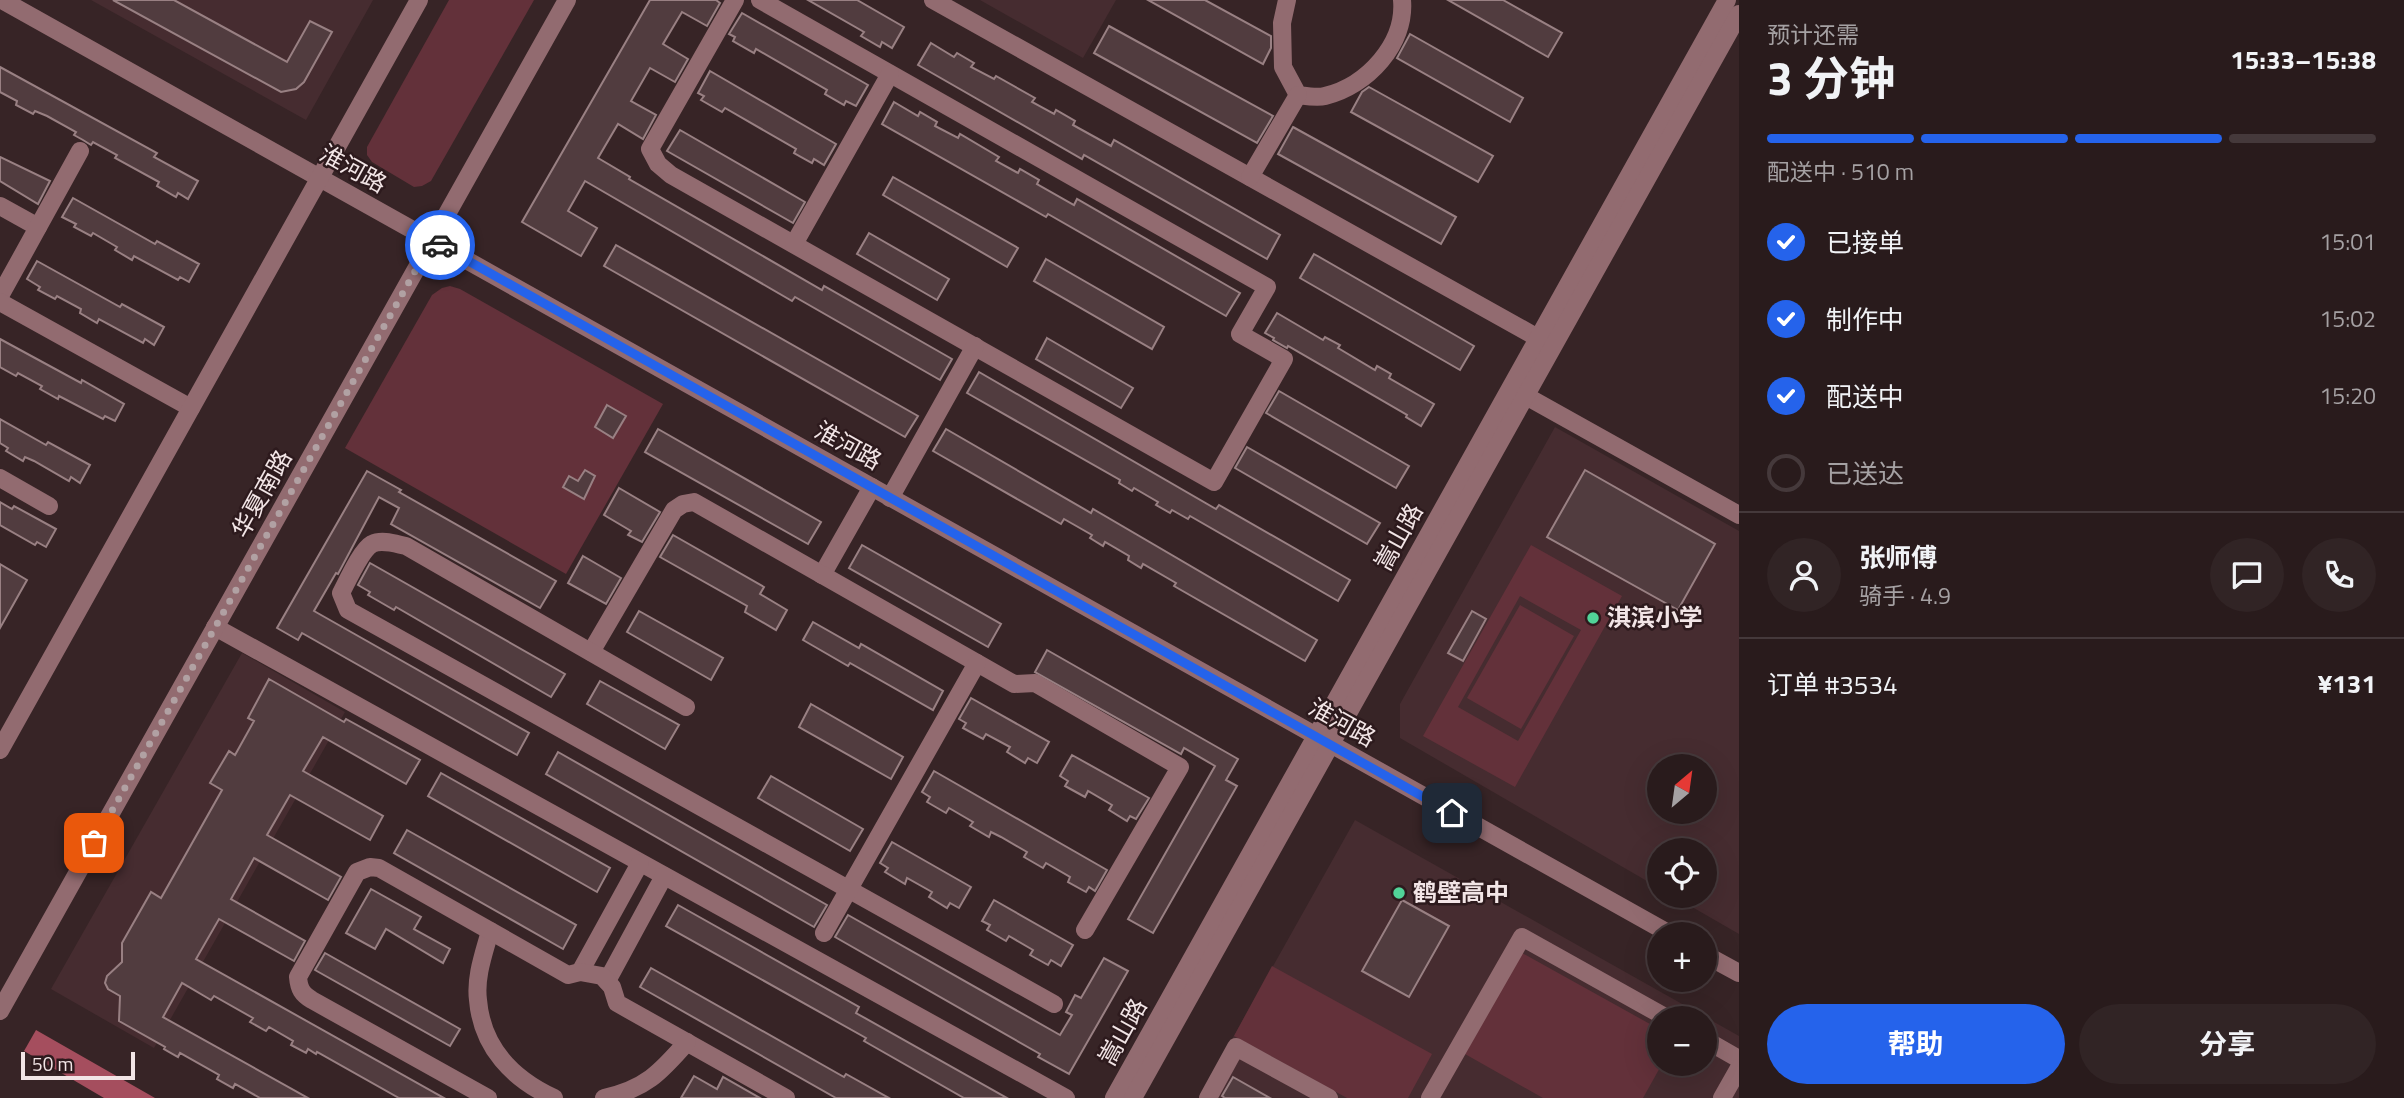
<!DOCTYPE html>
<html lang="zh">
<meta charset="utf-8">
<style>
:root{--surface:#291b1c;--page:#312425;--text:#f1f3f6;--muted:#a5a1a3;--line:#45393b;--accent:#2563eb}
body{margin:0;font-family:"Titillium Web","Noto Sans SC",sans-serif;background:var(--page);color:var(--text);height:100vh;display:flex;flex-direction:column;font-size:26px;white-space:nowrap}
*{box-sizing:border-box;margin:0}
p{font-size:23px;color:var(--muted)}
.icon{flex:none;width:38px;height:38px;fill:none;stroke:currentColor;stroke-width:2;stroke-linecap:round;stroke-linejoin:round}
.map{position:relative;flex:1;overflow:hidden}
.details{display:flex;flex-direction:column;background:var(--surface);width:665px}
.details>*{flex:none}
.needle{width:46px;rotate:29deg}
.fabs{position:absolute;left:1647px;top:754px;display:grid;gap:14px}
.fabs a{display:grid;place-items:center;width:70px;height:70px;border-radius:50%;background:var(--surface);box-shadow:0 7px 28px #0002,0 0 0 2px var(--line);font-size:35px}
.scale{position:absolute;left:21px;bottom:18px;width:114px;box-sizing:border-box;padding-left:7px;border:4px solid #f2e5e6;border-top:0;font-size:19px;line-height:24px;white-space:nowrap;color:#f2e5e6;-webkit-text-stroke:5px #2d1a1d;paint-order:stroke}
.pin{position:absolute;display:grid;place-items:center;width:60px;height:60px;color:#fff;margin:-30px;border-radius:14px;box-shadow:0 4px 10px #0006}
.courier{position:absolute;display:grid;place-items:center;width:70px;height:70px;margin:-35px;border:5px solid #2563eb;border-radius:50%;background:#fff;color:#222;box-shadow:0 2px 9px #0007}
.headline em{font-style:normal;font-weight:700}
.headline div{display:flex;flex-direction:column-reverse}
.headline{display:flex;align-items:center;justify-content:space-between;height:119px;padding:0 28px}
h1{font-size:46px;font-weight:700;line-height:52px}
.bar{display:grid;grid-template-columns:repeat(4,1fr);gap:10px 7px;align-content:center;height:84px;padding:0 28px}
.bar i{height:9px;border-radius:5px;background:var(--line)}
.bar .selected{background:var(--accent)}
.bar p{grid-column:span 4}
.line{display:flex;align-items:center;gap:18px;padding:0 28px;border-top:2px solid var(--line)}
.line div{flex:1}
.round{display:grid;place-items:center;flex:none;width:74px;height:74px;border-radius:37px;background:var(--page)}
ol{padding:0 28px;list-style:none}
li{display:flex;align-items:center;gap:21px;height:77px}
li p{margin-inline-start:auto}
li .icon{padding:7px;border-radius:50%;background:var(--accent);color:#fff;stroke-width:4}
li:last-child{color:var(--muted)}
li i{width:38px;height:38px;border:4px solid var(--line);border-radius:50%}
.button{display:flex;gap:14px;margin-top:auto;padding:14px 28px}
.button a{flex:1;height:80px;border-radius:42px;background:var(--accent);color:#fff;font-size:28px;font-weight:700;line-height:80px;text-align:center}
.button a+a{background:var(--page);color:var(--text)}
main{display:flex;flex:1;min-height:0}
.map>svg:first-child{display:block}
.built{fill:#462c30;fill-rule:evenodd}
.green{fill:#63313a;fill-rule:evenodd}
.water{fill:#a54e5e}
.building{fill:#513c3f;stroke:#998083;stroke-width:2}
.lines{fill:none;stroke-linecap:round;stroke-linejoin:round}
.minor{stroke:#926b70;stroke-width:18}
.done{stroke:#b1a1a3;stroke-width:7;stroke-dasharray:0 12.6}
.route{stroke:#2563eb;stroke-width:9}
.poi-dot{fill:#51d398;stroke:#2d1a1d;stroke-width:2.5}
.labels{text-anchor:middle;stroke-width:5;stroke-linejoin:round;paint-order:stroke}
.street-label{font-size:24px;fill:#f2e5e6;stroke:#2d1a1d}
.poi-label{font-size:24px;font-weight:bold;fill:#f2e5e6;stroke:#2d1a1d;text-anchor:start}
</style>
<main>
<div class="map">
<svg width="1739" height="1098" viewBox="0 0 1739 1098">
<rect width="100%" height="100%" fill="#372426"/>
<g class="built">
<polygon points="91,0 373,0 306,120"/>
<polygon points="980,0 1116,0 1083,58"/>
<path d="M1555,427L1739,531V934L1673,896H1704V850H1659V888L1400,738V704ZM1659,766H1704V812H1659Z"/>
<polygon points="242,653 345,712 154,1048 51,989"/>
<path d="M1355,820L1739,1036V1098H1199ZM1659,1018H1704V1064H1659Z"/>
</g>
<g class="green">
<polygon points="449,0 534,0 431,181 422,186 414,187 372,162 367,155 367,147"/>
<polygon points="450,286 460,289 663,404 566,574 345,448 432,295 442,288"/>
<path d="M1531,545L1622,596L1515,787L1423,736ZM1520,596L1581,630L1518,741L1458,707Z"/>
<polygon points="1520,605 1574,636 1521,729 1467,698"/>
<polygon points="1522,953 1659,1029 1659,1064 1662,1064 1643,1098 1543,1098 1465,1054"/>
<polygon points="1272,966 1432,1054 1408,1098 1347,1098 1234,1036"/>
</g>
<polygon class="water" points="36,1030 155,1098 104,1098 24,1051"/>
<g class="building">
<polygon points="113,0 174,0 287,62 310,21 332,32 304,82 296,89 281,92"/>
<polygon points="650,0 716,0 720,3 707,26 682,12 663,44 688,59 675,82 650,68 631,101 656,115 643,139 618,124 598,158 630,177 629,179 822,290 824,286 952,359 940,380 795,297 792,301 585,181 568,211 597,228 581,256 522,222"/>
<polygon points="808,0 857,0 904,27 892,48 882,42 880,47 861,36 864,32"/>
<polygon points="1148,0 1205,0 1271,36 1271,48 1263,64"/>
<polygon points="1448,0 1503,0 1562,33 1548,57"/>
<polygon points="742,13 868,85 856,106 846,101 844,105 825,94 827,90 756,49 754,53 733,41 735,37 729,34"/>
<polygon points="1109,26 1273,116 1257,143 1094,53"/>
<polygon points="1410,34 1523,98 1510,122 1397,58"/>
<polygon points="931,43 954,57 957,53 974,63 971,67 994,79 996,76 1035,98 1032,102 1054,114 1056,110 1075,121 1073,125 1111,146 1114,140 1280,235 1267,259 1084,155 1082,159 918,65"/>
<polygon points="0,67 157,153 154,157 198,181 188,199 178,193 176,197 157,186 159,182 115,158 117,155 93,142 91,145 83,140 74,135 76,132 47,116 35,111 33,114 16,105 17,101 0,92"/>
<polygon points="710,71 836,144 824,165 814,159 812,163 794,153 796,149 725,108 722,112 701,100 704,96 698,93"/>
<polygon points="1369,87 1493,156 1478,182 1351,112 1362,92"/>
<polygon points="894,102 918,116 920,112 937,122 935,126 958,138 960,134 999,157 996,161 1018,173 1020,169 1039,180 1037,184 1074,205 1077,199 1240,293 1226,316 1048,214 1046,217 882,124"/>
<polygon points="1293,127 1456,217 1441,244 1278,154"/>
<polygon points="680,130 805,202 793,223 667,151"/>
<polygon points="0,157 50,181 38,204 0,181"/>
<polygon points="893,177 1018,248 1007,267 883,195"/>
<polygon points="73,198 155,244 157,241 199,264 189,282 180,277 178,280 134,256 132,260 115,250 117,247 93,233 91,236 74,227 76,224 62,217"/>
<polygon points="869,233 949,279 937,300 857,254"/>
<polygon points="616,245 918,416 905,437 604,266"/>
<polygon points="1314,254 1474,346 1460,370 1300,278"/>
<polygon points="1046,259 1164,327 1152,349 1034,281"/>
<polygon points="37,261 120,307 122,304 164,327 154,345 145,339 143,343 99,319 97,323 80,313 81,309 57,296 55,299 38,290 40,287 27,279"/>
<polygon points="1277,313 1323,340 1325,337 1340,345 1338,348 1375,370 1377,366 1391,374 1389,378 1434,404 1421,426 1406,417 1407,415 1288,346 1287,348 1273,340 1274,338 1265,333"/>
<polygon points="1047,338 1133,388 1121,408 1036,359"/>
<polygon points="0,339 81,383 82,380 124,404 115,421 105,416 103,419 59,396 58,399 40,389 42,386 18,373 16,376 0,367"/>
<polygon points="979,372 1216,509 1219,505 1350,580 1338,601 1190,516 1188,519 1172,510 1170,513 1156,505 1158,502 1134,488 1132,491 1119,483 1120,480 967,393"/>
<polygon points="1279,391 1409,466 1396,488 1266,413"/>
<polygon points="607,405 626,416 613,438 595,427"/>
<polygon points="0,419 46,445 48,442 90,465 80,483 71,477 69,481 34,461 25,457 23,461 6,451 8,448 0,443"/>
<polygon points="658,429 821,522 808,544 645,452"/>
<polygon points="946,429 1091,513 1093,509 1317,640 1305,661 1174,586 1176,583 1143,564 1141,568 1128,560 1129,556 1105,542 1103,546 1090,538 1092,535 1064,519 1061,524 933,451"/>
<polygon points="1247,447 1380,523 1367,544 1235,468"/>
<polygon points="585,470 595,476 584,499 563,487 569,476 578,481"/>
<polygon points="1585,470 1715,544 1678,610 1547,537"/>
<polygon points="367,471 401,490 399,492 556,581 540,608 391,524 399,508 379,497 338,574 336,573 314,611 529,733 517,755 302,633 298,640 277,628"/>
<polygon points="619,488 660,512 642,542 628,535 631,531 604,515"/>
<polygon points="0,502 12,509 14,506 56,529 46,547 37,542 35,545 0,525"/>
<polygon points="673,535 764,587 760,594 787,610 776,630 745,612 747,606 660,557"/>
<polygon points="862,545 1001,624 988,647 849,568"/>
<polygon points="583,556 621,578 606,604 568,583"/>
<polygon points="370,563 565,674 551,697 396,607 394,610 368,595 370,592 358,585"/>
<polygon points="0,564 27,580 0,628"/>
<polygon points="639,611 723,658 711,680 627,632"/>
<polygon points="1472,611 1486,619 1463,661 1448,653"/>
<polygon points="813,622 859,648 861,644 943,691 933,710 850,663 848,666 803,640"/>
<polygon points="1047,650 1238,759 1226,780 1237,786 1153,933 1128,919 1215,766 1184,748 1181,754 1035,672"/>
<polygon points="269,679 344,722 346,719 420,760 406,784 323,737 303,771 383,816 370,840 290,795 267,835 341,877 328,900 254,858 231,899 305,941 294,961 219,919 196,959 444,1098 399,1098 317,1052 316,1054 308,1049 306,1053 291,1045 293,1041 269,1027 266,1031 250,1022 253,1018 214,996 211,1000 182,983 163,1017 308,1098 260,1098 235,1084 233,1088 217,1079 219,1075 180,1053 178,1057 164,1049 165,1047 119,1021 120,996 108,989 105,983 107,976 122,962 122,943 151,892 161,898 222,790 210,783 229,751 235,755 254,721 248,718"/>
<polygon points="600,681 679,725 665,749 587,704"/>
<polygon points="971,698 1049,742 1037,763 1028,758 1025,763 1007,752 1010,747 986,734 983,739 963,728 966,723 959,719"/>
<polygon points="811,704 903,757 891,779 799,727"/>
<polygon points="558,752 827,905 814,927 546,774"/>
<polygon points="1072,755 1149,798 1136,819 1130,816 1127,821 1109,810 1112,805 1088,791 1085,797 1065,786 1068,781 1060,776"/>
<polygon points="934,771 1107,870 1095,891 1089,887 1086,892 1068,882 1070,877 1046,863 1043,868 1024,857 1027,852 1001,837 991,832 989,837 970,826 973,822 949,808 946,813 927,802 930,797 922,792"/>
<polygon points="441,773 610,868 597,892 428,796"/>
<polygon points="771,776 863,829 850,851 758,798"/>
<polygon points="407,830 576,925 563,949 394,853"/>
<polygon points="892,842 971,887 959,908 950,903 947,908 929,897 932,892 907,878 905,884 885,872 888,868 880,863"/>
<polygon points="371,889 421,917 414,929 450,949 443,963 386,929 375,949 346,933"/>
<polygon points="994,900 1073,945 1061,966 1051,960 1048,965 1030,955 1033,950 1009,936 1006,941 987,930 990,925 982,921"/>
<polygon points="1402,900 1449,926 1409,997 1362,971"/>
<polygon points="678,905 859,1007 856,1013 1007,1098 964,1098 864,1041 866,1038 666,926"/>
<polygon points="848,915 1060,1035 1072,1015 1066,1012 1075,995 1081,998 1104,958 1128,971 1069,1074 1038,1057 1040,1054 835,937"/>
<polygon points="325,953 460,1029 450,1046 315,970"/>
<polygon points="651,968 844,1077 846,1074 889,1098 836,1098 640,987"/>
<polygon points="694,1076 717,1089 723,1077 760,1098 681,1098"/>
<polygon points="1233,1077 1270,1098 1225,1098 1222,1096"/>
</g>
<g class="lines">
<g class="minor">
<polyline points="2,0 1670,934"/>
<polyline points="735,0 650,149 658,164 671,175 1214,482 1284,359 1240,334 1267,287 760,0"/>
<polyline points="933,0 1538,338"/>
<path d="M1287,0L1282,23L1283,67L1298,95C1306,96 1317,98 1325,96C1367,86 1406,44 1402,0"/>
<polyline points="1250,177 1298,95"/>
<polyline points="0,206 38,227"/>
<polyline points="794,244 890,74"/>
<polyline points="0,296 80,151"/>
<polyline points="0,302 191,408"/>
<polyline points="1526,396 1739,515"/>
<polyline points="0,478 49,506"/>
<polyline points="890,498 975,346"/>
<polyline points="822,575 872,487"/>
<polyline points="215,627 1066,1098"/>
<polyline points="591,652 674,510 683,504 694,502 1014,684 1035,683 1180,767 1085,930"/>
<path d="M686,707L406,546C396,544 382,539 372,544C361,550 347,582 341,593L348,610L1054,1004"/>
<polyline points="0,750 419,0"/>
<path d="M490,931C484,953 475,977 478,1000C482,1048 513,1079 554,1098"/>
<polyline points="824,933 977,663"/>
<polyline points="1704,954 1739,973"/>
<polyline points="580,972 640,863"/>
<polyline points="607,981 664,876"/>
<polyline points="0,1011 567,0"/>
<polyline points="1704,1039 1739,1059"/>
<path d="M488,1098L312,1000C302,994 299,989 298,977L357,872L370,867L379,868L568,975L580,972L602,976L612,987L617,1003L786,1098"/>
<path d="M604,1098C645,1089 660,1073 687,1042"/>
<polyline points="1114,1098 1727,0"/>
<polyline points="1133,1098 1739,14"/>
<polyline points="1208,1098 1236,1047 1329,1098"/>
<polyline points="1430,1098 1522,937 1667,1018"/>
<polyline points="1722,1098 1739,1068"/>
</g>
</g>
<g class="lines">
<polyline class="done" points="94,843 432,241 440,245"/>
<polyline class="route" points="440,245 1452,813"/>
</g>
<g class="poi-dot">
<circle cx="1593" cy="618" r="7"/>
<circle cx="1399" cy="893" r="7"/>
</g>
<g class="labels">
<g class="street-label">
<text transform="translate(353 169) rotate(29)" y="8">淮河路</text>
<text transform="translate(848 446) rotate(29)" y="8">淮河路</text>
<text transform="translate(262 494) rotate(-61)" y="8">华夏南路</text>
<text transform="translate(1399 537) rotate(-61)" y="8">嵩山路</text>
<text transform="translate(1342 723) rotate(29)" y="8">淮河路</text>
<text transform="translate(1123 1032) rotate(-61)" y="8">嵩山路</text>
</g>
<g class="poi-label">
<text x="1607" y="626">淇滨小学</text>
<text x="1413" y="901">鹤壁高中</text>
</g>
</g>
</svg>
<div class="fabs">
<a><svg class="needle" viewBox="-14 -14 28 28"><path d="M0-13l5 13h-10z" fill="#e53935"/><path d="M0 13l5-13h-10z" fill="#a5a1a3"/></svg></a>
<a><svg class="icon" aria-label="locate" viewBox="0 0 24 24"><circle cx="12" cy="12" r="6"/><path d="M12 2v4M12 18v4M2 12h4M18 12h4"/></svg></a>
<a>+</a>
<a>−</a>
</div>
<div class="scale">50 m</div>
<div class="pin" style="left:94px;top:843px;background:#ea580c"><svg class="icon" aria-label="bag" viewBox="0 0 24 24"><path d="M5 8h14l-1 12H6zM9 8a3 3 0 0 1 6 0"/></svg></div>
<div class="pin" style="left:1452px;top:813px;background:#1f2937"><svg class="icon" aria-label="home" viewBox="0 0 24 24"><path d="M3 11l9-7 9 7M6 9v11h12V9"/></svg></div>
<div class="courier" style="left:440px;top:245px"><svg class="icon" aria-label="car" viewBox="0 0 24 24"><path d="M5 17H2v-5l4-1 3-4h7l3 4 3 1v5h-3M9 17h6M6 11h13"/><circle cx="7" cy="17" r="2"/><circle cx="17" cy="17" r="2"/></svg></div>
</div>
<section class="details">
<div class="headline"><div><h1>3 分钟</h1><p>预计还需</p></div><em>15:33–15:38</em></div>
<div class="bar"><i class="selected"></i><i class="selected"></i><i class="selected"></i><i></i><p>配送中 · 510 m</p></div>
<ol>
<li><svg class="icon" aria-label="check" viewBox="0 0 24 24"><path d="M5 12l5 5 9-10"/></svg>已接单<p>15:01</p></li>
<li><svg class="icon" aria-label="check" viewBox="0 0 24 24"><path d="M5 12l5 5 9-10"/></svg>制作中<p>15:02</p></li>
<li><svg class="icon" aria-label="check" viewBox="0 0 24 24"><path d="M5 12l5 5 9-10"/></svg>配送中<p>15:20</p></li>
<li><i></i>已送达</li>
</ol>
<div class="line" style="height:126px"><a class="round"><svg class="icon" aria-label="person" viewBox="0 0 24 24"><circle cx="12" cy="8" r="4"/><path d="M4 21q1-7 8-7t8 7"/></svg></a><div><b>张师傅</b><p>骑手 · 4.9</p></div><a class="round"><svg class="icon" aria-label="chat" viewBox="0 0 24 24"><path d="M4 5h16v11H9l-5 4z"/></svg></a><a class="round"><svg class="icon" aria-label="phone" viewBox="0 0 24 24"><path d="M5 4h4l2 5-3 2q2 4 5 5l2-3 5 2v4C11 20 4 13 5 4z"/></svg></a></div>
<div class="line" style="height:91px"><div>订单 #3534</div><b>¥131</b></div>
<div class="button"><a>帮助</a><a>分享</a></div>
</section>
</main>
